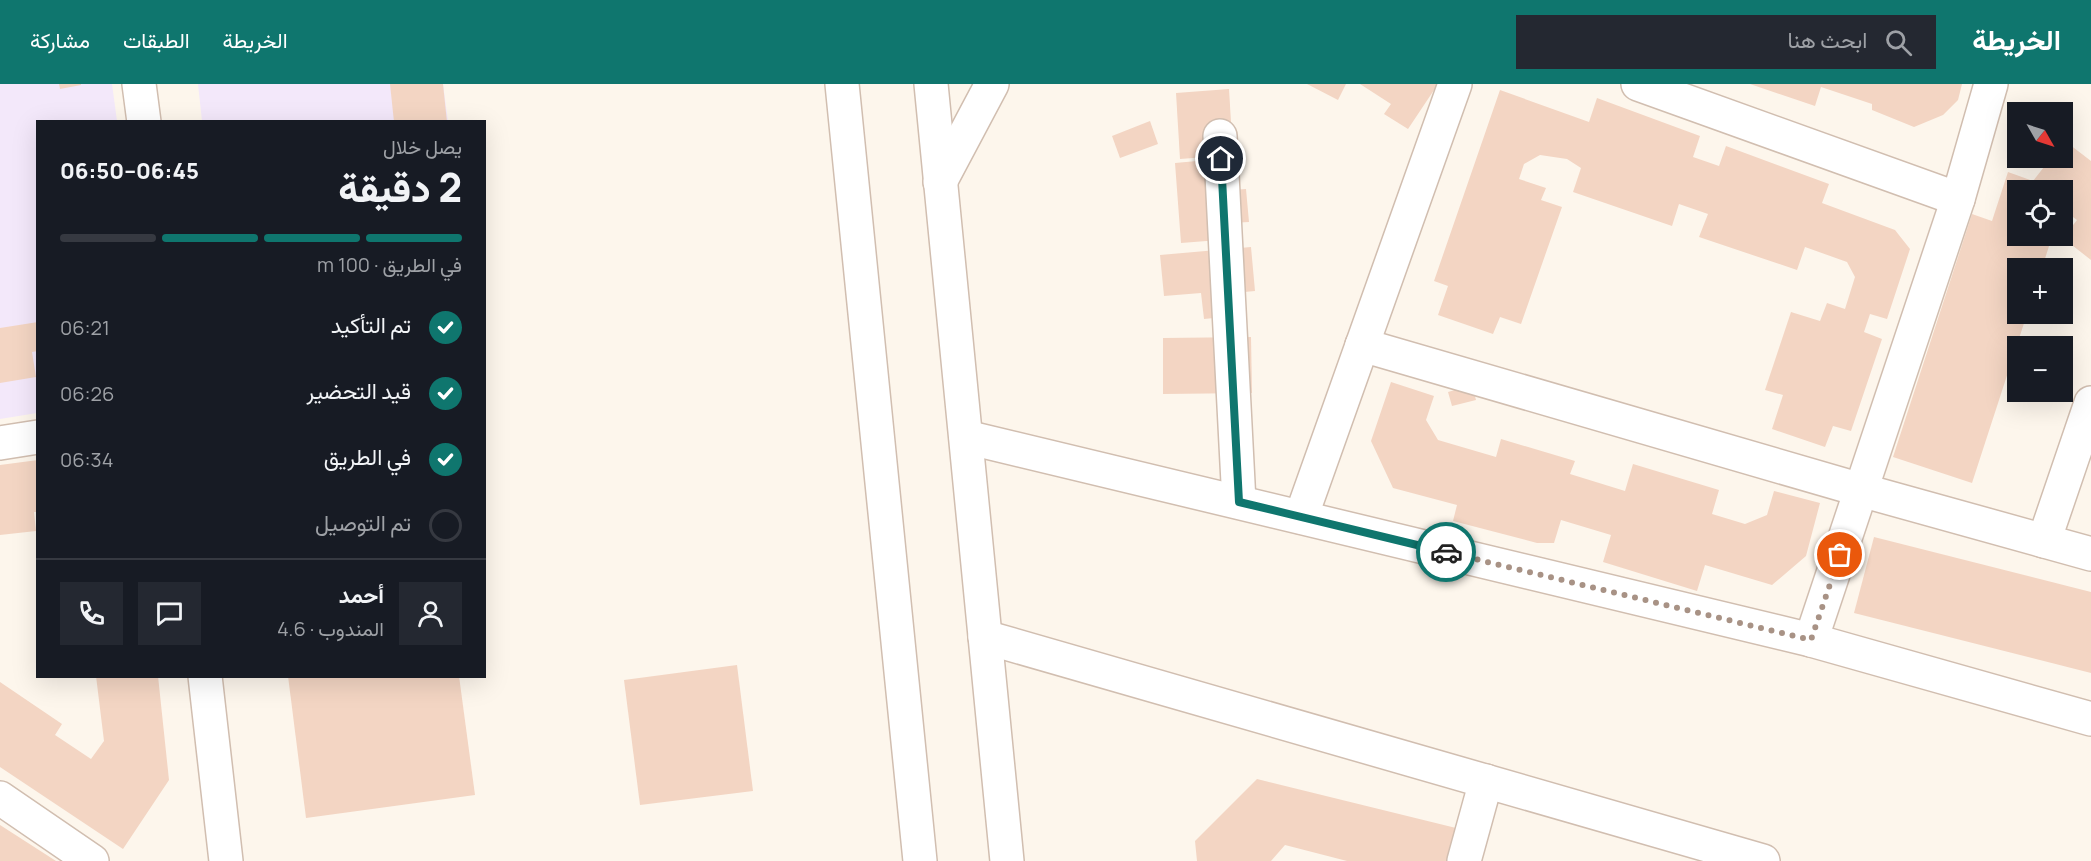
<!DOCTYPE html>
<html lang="ar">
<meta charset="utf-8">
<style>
:root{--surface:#171b24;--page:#242831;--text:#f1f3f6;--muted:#9ea1a6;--line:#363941;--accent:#0f766e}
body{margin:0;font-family:Manrope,Vazirmatn,sans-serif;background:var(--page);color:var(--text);direction:rtl;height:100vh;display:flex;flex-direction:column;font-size:22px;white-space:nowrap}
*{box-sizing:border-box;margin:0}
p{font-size:20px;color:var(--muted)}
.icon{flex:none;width:33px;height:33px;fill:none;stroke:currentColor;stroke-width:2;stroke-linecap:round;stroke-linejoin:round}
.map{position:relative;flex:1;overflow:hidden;direction:ltr}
.side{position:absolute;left:36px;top:36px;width:450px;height:558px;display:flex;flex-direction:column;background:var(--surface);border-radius:0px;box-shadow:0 6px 24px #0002;direction:rtl}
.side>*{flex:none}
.needle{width:39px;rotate:129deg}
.tools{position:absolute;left:2007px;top:18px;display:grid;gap:12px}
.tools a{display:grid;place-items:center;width:66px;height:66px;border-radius:0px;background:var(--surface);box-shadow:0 6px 24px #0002;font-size:30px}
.pin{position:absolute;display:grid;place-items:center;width:51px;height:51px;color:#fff;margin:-26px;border:3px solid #fff;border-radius:50%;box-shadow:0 2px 6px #0007}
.courier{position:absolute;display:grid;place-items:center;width:60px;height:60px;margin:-30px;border:4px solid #0f766e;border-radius:50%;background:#fff;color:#222;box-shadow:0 2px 8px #0007}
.head em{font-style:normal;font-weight:800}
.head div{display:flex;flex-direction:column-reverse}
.head{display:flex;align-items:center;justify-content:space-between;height:102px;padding:0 24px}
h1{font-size:39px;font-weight:800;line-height:45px}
.bar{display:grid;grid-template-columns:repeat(4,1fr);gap:9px 6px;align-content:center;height:72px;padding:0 24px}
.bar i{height:8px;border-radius:4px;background:var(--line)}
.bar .current{background:var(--accent)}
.bar p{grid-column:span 4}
.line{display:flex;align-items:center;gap:15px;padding:0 24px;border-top:2px solid var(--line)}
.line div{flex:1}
.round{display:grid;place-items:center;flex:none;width:63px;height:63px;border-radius:0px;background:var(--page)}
ol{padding:0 24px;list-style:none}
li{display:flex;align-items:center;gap:18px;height:66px}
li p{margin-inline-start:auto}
li .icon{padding:6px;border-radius:50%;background:var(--accent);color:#fff;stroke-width:4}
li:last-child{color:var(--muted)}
li i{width:33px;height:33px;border:3px solid var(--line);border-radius:50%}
header{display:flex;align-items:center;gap:36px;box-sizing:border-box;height:84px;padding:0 30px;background:var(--accent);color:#fff}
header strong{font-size:28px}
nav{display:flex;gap:33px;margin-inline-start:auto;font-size:21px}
.search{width:420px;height:54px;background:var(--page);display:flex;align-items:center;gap:15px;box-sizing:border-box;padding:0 21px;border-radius:0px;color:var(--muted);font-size:22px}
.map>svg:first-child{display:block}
.education{fill:#f3e8fa}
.building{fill:#f3d5c3}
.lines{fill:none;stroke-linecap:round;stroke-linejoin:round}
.minor-casing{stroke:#d1beb0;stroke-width:36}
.minor{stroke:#fff;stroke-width:33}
.done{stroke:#a89285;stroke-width:6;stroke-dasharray:0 10.8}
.route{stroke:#0f766e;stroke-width:8}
</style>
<header>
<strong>الخريطة</strong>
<div class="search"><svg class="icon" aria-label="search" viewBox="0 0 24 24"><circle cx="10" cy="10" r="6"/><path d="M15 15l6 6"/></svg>ابحث هنا</div>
<nav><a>الخريطة</a><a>الطبقات</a><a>مشاركة</a></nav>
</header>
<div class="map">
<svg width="2091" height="777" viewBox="0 0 2091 777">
<rect width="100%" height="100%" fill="#fdf6ec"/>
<g class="education">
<polygon points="0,0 112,0 117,37 38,38 37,329 0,335"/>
<polygon points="198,0 443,0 448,37 202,37"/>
</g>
<g class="building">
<polygon points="59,0 81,0 81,1 60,5"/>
<polygon points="390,0 443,0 447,38 394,38"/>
<polygon points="1307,0 1346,0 1338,16"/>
<polygon points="1360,0 1438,0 1408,45 1384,30 1391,20"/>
<polygon points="1750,0 1962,0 1958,16 1943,31 1914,43 1872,26 1872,20 1821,3 1815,22"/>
<polygon points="1229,5 1233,71 1180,75 1176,9"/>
<polygon points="1500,6 1589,38 1597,14 1700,52 1693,73 1719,82 1726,62 1829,100 1822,119 1895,146 1910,165 1887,235 1870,230 1864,248 1882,255 1851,347 1833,342 1825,363 1772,345 1783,311 1765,306 1791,228 1820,237 1827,219 1845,225 1855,193 1847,178 1805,163 1797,186 1699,153 1708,130 1679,120 1672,142 1573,108 1581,84 1567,75 1540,71 1524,80 1519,95 1546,104 1541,116 1562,123 1521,240 1500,233 1493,250 1438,231 1448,202 1434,197"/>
<polygon points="1150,37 1158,60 1120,74 1112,52"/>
<polygon points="2065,57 2091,77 2091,176 2063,154 2077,136 2062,125 2062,106 2018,106 2018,152 2044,152 2042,156 2050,159 2042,184 2018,184 2018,230 2027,230 1972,399 1893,373 1972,130 1992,137 2008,88 2033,97 2051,74 2062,74 2062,59"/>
<polygon points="1230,74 1232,106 1246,105 1249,138 1231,139 1232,155 1181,159 1175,79"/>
<polygon points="1251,163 1255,207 1223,210 1224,233 1204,235 1201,209 1164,212 1160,171"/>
<polygon points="38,238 38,267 32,268 36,293 0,299 0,244"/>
<polygon points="1251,253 1252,309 1163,310 1163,254"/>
<polygon points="1391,298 1434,312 1426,336 1438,356 1496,373 1501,355 1575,377 1570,390 1625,407 1633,380 1719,406 1712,430 1745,440 1767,431 1774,407 1820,419 1806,472 1772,501 1705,481 1697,507 1603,478 1611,451 1561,436 1554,459 1537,459 1453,437 1457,421 1393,404 1371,357"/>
<polygon points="1472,301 1476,316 1452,322 1448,308"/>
<polygon points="38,376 38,428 34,428 36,447 0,451 0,381"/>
<polygon points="1874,453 2091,508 2091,589 1854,529"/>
<polygon points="737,581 753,707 640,721 624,596"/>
<polygon points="96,592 158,592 169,696 123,765 0,683 0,598 62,640 55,651 91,675 104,657"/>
<polygon points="288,592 459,592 475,711 306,734"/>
<polygon points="1257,695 1456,744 1447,777 1347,777 1285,761 1271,777 1197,777 1195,757"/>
<polygon points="0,741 56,777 0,777"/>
</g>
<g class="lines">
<defs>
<g id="minor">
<polyline points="139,0 144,38"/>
<polyline points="842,0 920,777"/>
<polyline points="931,0 1007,777"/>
<polyline points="1638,0 1958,115"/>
<polyline points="1220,52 1239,418"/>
<polyline points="940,98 992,0"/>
<polyline points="1362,261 1861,406 2091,470"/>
<polyline points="966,353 1811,556 2091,635"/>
<polyline points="0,359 38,353"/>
<polyline points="1301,433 1455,0"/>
<polyline points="2044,457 2091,319"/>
<polyline points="985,553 1763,777"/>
<polyline points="1811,556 1958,115 1991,0"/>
<polyline points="205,592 226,777"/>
<polyline points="0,714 92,777"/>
<polyline points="1464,777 1486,697"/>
</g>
</defs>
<use href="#minor" class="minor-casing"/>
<use href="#minor" class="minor"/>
</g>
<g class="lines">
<polyline class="done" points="1446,468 1811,556 1840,471"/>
<polyline class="route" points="1221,75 1239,418 1446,468"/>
</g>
</svg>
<div class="tools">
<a><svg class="needle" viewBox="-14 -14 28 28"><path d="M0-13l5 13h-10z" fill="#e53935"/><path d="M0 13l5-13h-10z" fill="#9ea1a6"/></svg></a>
<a><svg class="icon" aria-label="locate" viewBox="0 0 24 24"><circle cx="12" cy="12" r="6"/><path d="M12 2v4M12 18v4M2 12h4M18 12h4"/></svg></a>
<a>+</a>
<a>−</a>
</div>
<div class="pin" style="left:1840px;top:471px;background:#ea580c"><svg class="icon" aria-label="bag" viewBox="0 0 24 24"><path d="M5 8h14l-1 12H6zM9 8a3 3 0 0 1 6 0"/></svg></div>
<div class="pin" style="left:1221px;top:75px;background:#1f2937"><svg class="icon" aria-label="home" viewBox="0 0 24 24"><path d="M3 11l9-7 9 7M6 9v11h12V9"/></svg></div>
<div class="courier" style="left:1446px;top:468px"><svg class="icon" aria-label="car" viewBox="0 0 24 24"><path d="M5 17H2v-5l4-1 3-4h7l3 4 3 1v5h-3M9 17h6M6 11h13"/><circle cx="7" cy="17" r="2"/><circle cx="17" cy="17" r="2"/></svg></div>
<section class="side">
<div class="head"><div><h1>2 دقيقة</h1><p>يصل خلال</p></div><em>06:45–06:50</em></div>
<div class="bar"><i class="current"></i><i class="current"></i><i class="current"></i><i></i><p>في الطريق · 100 m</p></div>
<ol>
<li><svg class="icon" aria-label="check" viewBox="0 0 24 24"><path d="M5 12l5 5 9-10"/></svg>تم التأكيد<p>06:21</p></li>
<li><svg class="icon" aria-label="check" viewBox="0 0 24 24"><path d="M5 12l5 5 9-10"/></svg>قيد التحضير<p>06:26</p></li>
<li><svg class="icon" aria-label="check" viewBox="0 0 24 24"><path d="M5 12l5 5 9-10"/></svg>في الطريق<p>06:34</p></li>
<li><i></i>تم التوصيل</li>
</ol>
<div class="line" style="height:108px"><a class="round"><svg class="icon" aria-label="person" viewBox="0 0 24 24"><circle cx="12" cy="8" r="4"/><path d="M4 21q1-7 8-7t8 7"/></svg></a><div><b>أحمد</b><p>المندوب · 4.6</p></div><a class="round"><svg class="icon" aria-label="chat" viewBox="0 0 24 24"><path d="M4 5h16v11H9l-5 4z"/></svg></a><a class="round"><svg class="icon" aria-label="phone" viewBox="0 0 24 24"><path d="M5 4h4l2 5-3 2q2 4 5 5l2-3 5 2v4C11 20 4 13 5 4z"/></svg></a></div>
</section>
</div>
